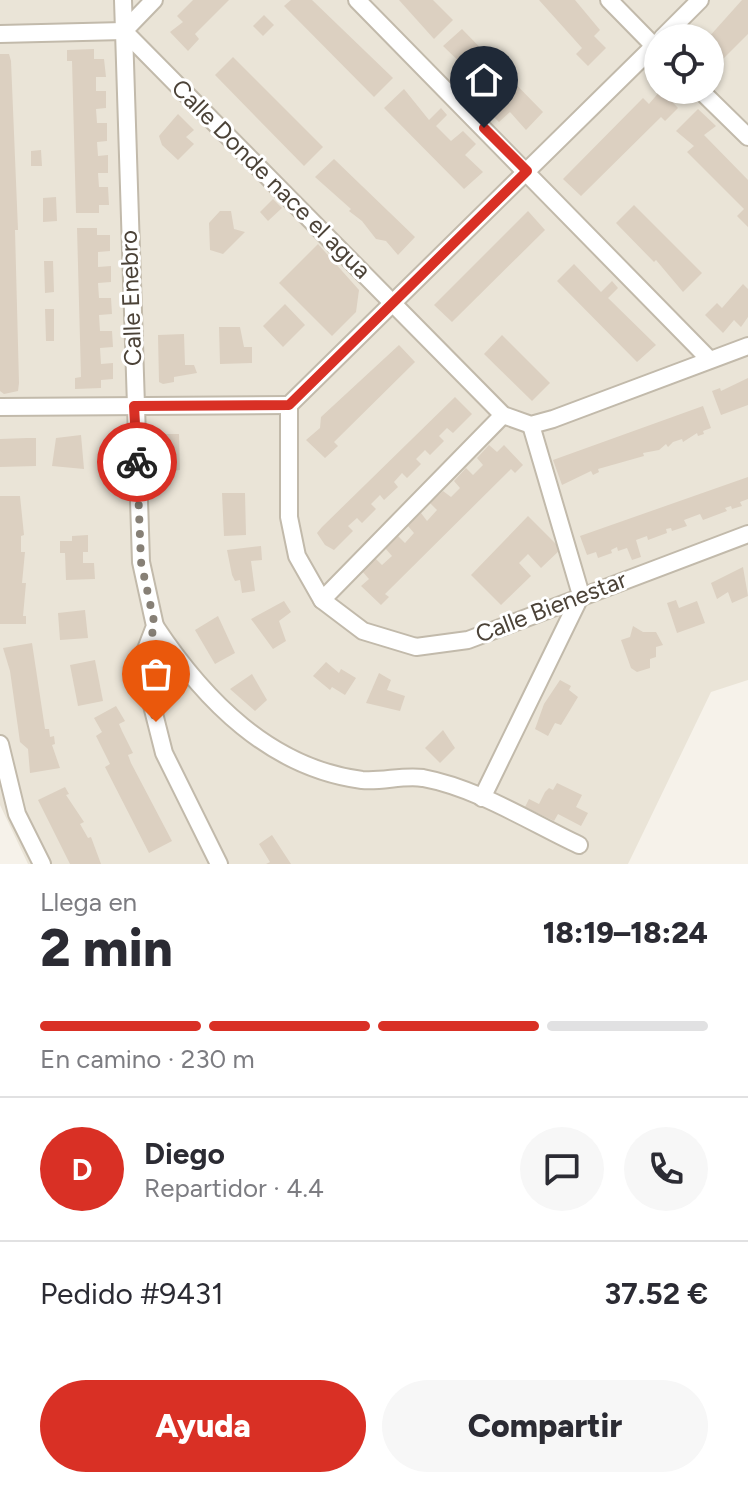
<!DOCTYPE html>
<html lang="es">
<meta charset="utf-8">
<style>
:root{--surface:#fff;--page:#f7f7f7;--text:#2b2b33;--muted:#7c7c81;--line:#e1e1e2;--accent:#d93025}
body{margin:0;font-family:Figtree,sans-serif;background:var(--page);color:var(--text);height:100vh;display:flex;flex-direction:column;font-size:30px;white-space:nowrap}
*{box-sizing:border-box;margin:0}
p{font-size:26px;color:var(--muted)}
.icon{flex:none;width:44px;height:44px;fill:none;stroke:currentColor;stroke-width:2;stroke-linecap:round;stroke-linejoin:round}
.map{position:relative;height:864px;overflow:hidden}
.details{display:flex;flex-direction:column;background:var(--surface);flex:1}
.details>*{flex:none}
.fabs{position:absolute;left:644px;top:24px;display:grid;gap:16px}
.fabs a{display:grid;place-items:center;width:80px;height:80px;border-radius:50%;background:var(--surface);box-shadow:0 2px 6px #0004;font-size:40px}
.pin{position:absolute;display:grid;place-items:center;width:68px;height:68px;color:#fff;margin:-82px -34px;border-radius:50% 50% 50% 0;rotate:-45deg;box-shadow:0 0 8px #0007}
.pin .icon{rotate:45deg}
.courier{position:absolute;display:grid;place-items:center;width:80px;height:80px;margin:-40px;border:6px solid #d93025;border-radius:50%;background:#fff;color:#222;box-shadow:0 2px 10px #0007}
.overview em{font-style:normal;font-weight:800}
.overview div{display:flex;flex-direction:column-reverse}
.overview{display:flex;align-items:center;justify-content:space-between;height:136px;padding:0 40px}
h1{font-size:52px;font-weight:800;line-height:60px}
.bar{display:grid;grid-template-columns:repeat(4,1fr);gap:12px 8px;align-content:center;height:96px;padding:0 40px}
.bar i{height:10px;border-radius:6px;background:var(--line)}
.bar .selected{background:var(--accent)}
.bar p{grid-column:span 4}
.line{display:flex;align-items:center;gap:20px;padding:0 40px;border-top:2px solid var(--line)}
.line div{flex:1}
.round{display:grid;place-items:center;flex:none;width:84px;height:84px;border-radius:42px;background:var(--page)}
.primary-button{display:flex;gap:16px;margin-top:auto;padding:16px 40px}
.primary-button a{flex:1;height:92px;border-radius:48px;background:var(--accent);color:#fff;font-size:32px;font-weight:800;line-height:92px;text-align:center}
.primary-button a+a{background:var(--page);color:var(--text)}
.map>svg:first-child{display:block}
.residential{fill:#eae4d7;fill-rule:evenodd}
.building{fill:#dcd0c1}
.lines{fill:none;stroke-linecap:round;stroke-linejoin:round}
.street-casing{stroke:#c2baab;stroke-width:20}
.street{stroke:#fff;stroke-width:16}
.done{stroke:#878076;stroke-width:8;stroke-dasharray:0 14.4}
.route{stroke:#d93025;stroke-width:10}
.labels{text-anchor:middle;stroke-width:6;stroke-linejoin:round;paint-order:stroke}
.street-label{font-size:24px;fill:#4b4237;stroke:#fff}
</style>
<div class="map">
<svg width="748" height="864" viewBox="0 0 748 864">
<rect width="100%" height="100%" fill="#f6f2ea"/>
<path class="residential" d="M0,0H748V680L711,692L628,864H28L0,805ZM658,38H710V90H658Z"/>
<g class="building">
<polygon points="193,0 229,0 195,34 199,39 188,51 170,32 183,22 177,16"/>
<polygon points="291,0 312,0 393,78 374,97 284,6"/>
<polygon points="399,0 433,0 453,20 434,39"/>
<polygon points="539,0 575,0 600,30 594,36 606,48 588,66 576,54 582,48"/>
<polygon points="742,0 748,0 748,34 723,59 710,47 708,38"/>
<polygon points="264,15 274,25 263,36 253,26"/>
<polygon points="462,29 543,112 526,130 510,112 499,122 492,115 502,104 487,89 476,99 463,85 473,75 443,46"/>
<polygon points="94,49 94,59 104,59 106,77 96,77 96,91 106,91 106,108 96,109 97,123 107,123 107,141 97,142 98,156 108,155 108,173 98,173 99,187 108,187 109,205 99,205 99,213 76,213 72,61 67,61 67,50"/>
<polygon points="0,54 9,54 11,61 18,230 15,230 19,383 18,391 4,394 0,391"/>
<polygon points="233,57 323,147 304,166 215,75"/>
<polygon points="404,89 429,120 441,108 447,115 436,126 451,141 463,131 476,144 465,155 483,172 464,189 384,108"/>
<polygon points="661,90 678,108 665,121 661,117 581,196 563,179 643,98 649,104"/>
<polygon points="698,109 716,126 704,135 748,180 748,227 737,216 744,209 687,152 694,146 676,131"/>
<polygon points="178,114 194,130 186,137 194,144 178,160 162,145 159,136"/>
<polygon points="41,150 42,166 31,166 31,151"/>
<polygon points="334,159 415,237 398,255 386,241 376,239 362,221 349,211 351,209 315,177"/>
<polygon points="56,197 57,221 43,222 43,198"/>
<polygon points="273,199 282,208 268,221 260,212"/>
<polygon points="634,205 702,273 683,292 656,260 654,262 616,223"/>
<polygon points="220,211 231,211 234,229 245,232 223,254 210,250 209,223"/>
<polygon points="528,211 545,230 452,322 434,305"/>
<polygon points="77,228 97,228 97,235 110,235 110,251 98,252 98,267 111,266 111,282 98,283 99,298 111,298 112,314 99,315 100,331 112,331 113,347 100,348 101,364 113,363 113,379 101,380 101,388 75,389 75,378 81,377"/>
<polygon points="318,244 359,290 356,312 332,336 279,283"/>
<polygon points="44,261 53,261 54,292 45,293"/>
<polygon points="574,264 601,292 612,281 618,288 608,298 656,345 637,362 557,281"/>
<polygon points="743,284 748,289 748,317 741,327 734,320 723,333 705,315 717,303 722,308"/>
<polygon points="285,304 305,325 283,347 263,326"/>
<polygon points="45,309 54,309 54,341 46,341"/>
<polygon points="219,327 240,327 244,347 252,347 252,363 220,364"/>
<polygon points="184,334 185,365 194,365 197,373 174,377 174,382 163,384 159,382 158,335"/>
<polygon points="502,335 550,383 532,401 484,354"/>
<polygon points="399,345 415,362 334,442 338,446 325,458 306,440 320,428 321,417"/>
<polygon points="748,378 748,405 721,415 712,391 720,388 721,391"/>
<polygon points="455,397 472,414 453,433 447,428 439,436 444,441 430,455 425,450 416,459 421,464 407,478 402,473 394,482 398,487 384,500 380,495 371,504 376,509 362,523 357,518 348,526 353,531 334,550 325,545 317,533 322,527"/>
<polygon points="703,406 711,428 703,431 704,434 698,436 697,433 683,442 682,439 673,442 668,447 666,444 659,450 643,453 644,456 598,469 599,472 593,475 591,471 562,485 553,460"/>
<polygon points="160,434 179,434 180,470 170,471 170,476 162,476"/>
<polygon points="81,435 84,469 52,466 56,438"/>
<polygon points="27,438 36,438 36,466 0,467 0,439"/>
<polygon points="489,445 497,452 504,445 523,465 515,473 511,469 385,594 389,597 381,605 361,586 369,579 362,571 375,558 382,565 392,556 385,548 398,536 405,543 414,533 408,526 421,513 427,521 437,510 430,503 443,491 451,497 460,488 454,481 466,468 473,475 483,465 477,458"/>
<polygon points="748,477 748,499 740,502 742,506 732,509 731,506 725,508 727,511 703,520 700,514 684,520 687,526 672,531 671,528 666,529 667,533 648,540 647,536 636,540 641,557 632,560 627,548 618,551 617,547 611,550 612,553 598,558 596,552 587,555 580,536"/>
<polygon points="222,493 245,493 246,535 224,536"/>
<polygon points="0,496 20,496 24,535 21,536 21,552 25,552 22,583 26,583 23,616 26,616 26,624 0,624"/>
<polygon points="528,516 561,549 541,568 528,554 519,563 531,576 501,605 471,575"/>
<polygon points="88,535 88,552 83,552 83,563 94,563 95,579 66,580 65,553 60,553 60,541 72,541 72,536"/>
<polygon points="261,546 262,560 251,561 255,591 242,593 240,580 235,581 232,575 227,550"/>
<polygon points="743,567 748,596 732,603 728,592 717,599 711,583"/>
<polygon points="676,600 679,608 697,601 705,623 677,633 667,603"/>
<polygon points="284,601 291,612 279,621 286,641 273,649 251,619"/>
<polygon points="85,610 88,638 60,640 58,613"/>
<polygon points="218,616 235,653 215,664 195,630"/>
<polygon points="633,626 643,632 656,632 663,645 656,647 656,657 650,659 650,668 637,672 631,668 621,640 630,637"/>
<polygon points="32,643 45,729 49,729 50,737 54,736 55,744 52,745 60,768 30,773 28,749 20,742 10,671 3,648"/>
<polygon points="95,660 103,701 78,706 70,665"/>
<polygon points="326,662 339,673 341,669 356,678 345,695 332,687 330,690 313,676"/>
<polygon points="379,673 391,680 387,690 405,696 400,711 366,703"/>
<polygon points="252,674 267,700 255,711 230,689"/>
<polygon points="560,680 571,686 569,690 578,697 561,725 555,723 548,736 535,729 544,704"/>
<polygon points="116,706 125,721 119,724 122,731 133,753 128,755 131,763 172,841 149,853 105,767 110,764 96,736 102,732 94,718"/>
<polygon points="443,730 455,748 440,763 425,748"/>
<polygon points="557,783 582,795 576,807 588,813 581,826 558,814 554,821 525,807 529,799 539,804 545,792 549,788 553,790"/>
<polygon points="65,787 69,794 66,795 84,822 80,824 88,838 91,837 101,864 70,864 38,800"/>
<polygon points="272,835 291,864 266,864 270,862 259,844"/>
</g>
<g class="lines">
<defs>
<g id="street">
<polyline points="123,0 141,562 155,626 141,662 164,753 219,864"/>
<polyline points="357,0 709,359"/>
<polyline points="609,0 658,50"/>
<polyline points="124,31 503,415 531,425 553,419 748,346"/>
<polyline points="124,31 154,0"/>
<polyline points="0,34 124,31"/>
<polyline points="662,38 700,0"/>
<polyline points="700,90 748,137"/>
<polyline points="289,405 289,517 297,556 322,600 363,631 416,647 468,640 748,534"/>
<polyline points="289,405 658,42"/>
<polyline points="0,407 289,405"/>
<polyline points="322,600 503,415"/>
<path d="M155,626C204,700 270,768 362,780C382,782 403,775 423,778C477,788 530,822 579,845"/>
<polyline points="0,744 17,814 42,864"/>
<polyline points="482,798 581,595 531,425"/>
</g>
</defs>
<use href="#street" class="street-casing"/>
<use href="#street" class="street"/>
</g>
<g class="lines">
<polyline class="done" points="137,462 141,562 155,626 141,662 156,722"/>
<polyline class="route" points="137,462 134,406 289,405 527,171 484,128"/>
</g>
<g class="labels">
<g class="street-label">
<text transform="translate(271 179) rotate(45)" y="8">Calle Donde nace el agua</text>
<text transform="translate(131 298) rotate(-92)" y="8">Calle Enebro</text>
<text transform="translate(551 607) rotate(-21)" y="8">Calle Bienestar</text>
</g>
</g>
</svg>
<div class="fabs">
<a><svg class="icon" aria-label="locate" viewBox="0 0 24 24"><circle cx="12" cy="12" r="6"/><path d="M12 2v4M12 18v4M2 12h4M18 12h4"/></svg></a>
</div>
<div class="pin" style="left:156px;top:722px;background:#ea580c"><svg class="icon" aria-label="bag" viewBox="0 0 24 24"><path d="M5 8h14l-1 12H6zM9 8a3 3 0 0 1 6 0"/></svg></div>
<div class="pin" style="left:484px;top:128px;background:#1f2937"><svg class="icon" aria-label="home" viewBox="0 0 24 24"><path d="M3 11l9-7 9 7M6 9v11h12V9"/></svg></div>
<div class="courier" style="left:137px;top:462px"><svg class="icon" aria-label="bike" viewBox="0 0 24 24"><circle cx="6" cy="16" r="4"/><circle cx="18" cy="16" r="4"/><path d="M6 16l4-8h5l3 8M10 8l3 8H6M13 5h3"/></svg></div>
</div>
<section class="details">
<div class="overview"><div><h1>2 min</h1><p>Llega en</p></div><em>18:19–18:24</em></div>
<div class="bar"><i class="selected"></i><i class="selected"></i><i class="selected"></i><i></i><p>En camino · 230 m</p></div>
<div class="line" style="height:144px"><b class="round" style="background:var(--accent);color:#fff">D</b><div><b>Diego</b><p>Repartidor · 4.4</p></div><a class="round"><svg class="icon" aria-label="chat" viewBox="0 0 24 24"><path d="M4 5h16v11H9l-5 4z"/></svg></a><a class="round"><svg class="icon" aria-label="phone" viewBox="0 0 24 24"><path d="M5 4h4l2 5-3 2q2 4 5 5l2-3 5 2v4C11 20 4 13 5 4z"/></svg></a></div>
<div class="line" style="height:104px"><div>Pedido #9431</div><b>37.52 €</b></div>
<div class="primary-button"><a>Ayuda</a><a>Compartir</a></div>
</section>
